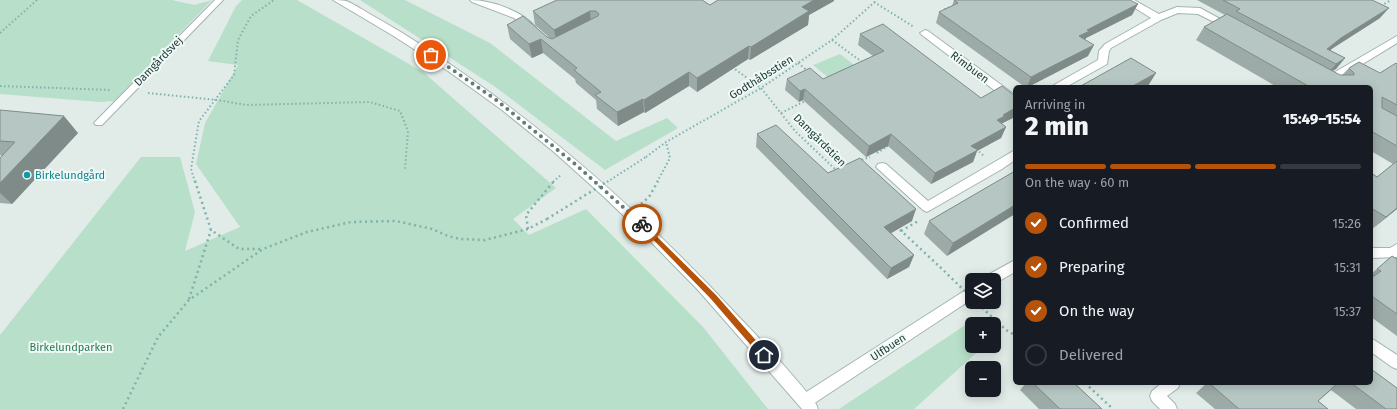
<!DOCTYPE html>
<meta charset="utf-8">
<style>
:root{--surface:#171b24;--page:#20242c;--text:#f1f3f6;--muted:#9ea1a6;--line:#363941;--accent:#b45309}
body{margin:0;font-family:"Fira Sans",sans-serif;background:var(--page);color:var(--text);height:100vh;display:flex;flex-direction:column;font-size:15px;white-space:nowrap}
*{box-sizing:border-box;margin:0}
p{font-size:13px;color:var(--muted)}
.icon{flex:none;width:22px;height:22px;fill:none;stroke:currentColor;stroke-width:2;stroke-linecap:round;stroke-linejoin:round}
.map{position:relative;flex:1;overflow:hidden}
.panel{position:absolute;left:1013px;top:85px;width:360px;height:300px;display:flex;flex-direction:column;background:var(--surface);border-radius:6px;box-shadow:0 2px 10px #0003}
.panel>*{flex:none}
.fabs{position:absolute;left:965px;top:273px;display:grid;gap:8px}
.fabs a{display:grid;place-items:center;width:36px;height:36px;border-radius:6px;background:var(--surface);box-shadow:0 2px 10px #0003;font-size:20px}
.pin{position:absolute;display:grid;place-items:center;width:34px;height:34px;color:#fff;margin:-17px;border:2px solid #fff;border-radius:50%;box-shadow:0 1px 4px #0007}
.courier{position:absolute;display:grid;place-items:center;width:40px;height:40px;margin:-20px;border:3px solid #b45309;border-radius:50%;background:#fff;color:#222;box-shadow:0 1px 5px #0007}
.summary em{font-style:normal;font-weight:800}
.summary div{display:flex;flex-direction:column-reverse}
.summary{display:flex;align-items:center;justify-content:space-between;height:68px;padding:0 12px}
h1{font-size:26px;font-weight:800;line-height:30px}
.bar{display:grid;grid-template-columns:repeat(4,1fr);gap:6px 4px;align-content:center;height:48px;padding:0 12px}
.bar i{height:5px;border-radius:3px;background:var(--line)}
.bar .selected{background:var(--accent)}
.bar p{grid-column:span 4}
ol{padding:0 12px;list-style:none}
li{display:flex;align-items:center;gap:12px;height:44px}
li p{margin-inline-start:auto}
li .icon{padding:4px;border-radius:50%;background:var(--accent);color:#fff;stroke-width:4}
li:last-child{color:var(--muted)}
li i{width:22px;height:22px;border:2px solid var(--line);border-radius:50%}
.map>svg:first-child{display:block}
.green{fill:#b8dfc9}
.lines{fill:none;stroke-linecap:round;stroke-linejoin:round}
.service-casing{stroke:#a3b4b1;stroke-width:2}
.minor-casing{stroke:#a3b4b1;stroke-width:2}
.tertiary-casing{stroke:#a3b4b1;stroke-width:2}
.path-far1{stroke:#7fb2ab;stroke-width:2;stroke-dasharray:1.5 2.5;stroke-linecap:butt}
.path{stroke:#7fb2ab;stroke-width:2.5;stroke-dasharray:2 3.5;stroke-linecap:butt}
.service{fill:#fff;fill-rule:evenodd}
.minor{fill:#fff;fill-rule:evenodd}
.tertiary{fill:#fff;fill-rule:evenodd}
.path-bridge-far1{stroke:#7fb2ab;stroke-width:2;stroke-dasharray:1.5 2.5;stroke-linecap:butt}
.path-bridge{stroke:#7fb2ab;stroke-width:2.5;stroke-dasharray:2 3.5;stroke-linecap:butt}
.wall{fill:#9daba8}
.shaded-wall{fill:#7f8b88}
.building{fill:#b6c7c3;stroke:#7f8b88}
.route{fill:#b45309}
.done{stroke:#647b78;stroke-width:4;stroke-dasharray:0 7.2}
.culture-dot{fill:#0f9aa8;stroke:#f1f9f6;stroke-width:1.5}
.labels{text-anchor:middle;stroke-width:4;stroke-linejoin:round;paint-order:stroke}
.street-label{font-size:11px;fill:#203e3b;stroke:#f1f9f6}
.culture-label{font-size:11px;fill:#0d838f;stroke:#f1f9f6;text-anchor:start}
.park-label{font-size:11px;fill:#277854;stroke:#f1f9f6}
</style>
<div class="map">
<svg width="1397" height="409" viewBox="0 0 1397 409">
<rect width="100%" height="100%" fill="#e1ece9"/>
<g class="green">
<polygon points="0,0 172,0 194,5 212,0 115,101 100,102 0,94"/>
<polygon points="242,0 297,0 423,72 556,188 513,219 529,235 586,209 703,327 768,409 0,409 0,335 141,157 180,157 195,212 185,251 240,227 196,164 205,123 238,65 208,61 236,6"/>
<polygon points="360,0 405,0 490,43 616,141 667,118 678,128 605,170 494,86"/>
<polygon points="840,54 858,68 831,80 813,65"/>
<polygon points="976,318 984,324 972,324 972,346 984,346 914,409 839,409"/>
</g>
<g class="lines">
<defs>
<polygon id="service" points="215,0 223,0 102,125 96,125 94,123 96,121"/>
<g id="minor">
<path d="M470,0C491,0 523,11 536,28L534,30H528L514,18L472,2Z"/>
<polygon points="1122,0 1134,0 1159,14 1177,7 1200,8 1235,27 1230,30 1198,14 1178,13 1161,20 1111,48 1109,51 1107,64 1066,87 1053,87 1054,85 1098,60 1099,51 1105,44 1151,18"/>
<polygon points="925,30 928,31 1015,95 1015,104 1011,103 922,35 920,33"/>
<polygon points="1397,36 1397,43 1335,81 1342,87 1329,87 1322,81 1323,79"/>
<polygon points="1015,150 1015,160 1002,169 927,212 923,210 876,167 878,164 882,163 886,164 928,201"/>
<polygon points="1397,244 1397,257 1371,258 1371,248 1390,248"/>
<polygon points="1015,260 1015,272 994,284 994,280 984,280 986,276"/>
<polygon points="972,286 972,299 810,406 805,408 800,406 798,401 800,396"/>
<polygon points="1371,338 1397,355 1397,369 1392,367 1371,352"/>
<polygon points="1162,383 1180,383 1178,388 1167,396 1175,404 1177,409 1160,409 1152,401 1150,396 1152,391"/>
</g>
<path id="tertiary" d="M333,0C337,0 342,0 346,1C354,4 361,9 368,13C384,22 400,31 415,41C535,118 641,211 738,316C765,344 792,373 816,404L818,409H802L698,290L651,242L603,196L554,152L502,110L448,71L392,35Z"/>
</defs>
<use href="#service" class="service-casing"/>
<use href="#minor" class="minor-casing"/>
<use href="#tertiary" class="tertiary-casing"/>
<g class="path-far1">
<polyline points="874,2 914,27"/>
<polyline points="1381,6 1391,0"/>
<polyline points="943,13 943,10 950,7"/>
<polyline points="0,33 37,0"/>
<polyline points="832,40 862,62"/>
<polyline points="798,63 808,71"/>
<polyline points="732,67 761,88 795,131 837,171"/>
<polyline points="1032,83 1038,87"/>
<polyline points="0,86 111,90"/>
<polyline points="148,93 217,100 246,105 370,102 400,111 408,131 405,169"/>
<polyline points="781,113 807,100"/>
<polyline points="976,149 984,156"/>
<polyline points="877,153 888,146"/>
<polyline points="646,157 666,142 761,88 832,40 877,0"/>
<polyline points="858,161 870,157"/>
<polyline points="195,182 191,169 199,121 234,75 238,40 251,16 274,0"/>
<polyline points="553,182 562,174"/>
<polyline points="657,182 670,158 666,142"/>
</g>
<g class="path">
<polyline points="195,181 211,230 239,249 263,249"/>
<polyline points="641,204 649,197 658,181"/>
<polyline points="896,226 940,267"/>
<polyline points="528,229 526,215 554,181"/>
<polyline points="901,231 920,220"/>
<polyline points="189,299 211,230"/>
<polyline points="978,304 1006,330 1015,335"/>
<polyline points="1085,383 1113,409"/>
<polyline points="123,409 158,337 189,300 263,249 307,232 351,222 396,221 432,229 448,236 460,239 485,240 528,229 547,219"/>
</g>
<use href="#service" class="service"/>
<use href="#minor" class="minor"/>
<use href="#tertiary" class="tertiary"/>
<polyline class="path-bridge-far1" points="607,182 646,157"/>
<g class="path-bridge">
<polyline points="547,219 608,181"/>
<polyline points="940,267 972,298"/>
</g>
</g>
<g class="wall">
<polygon points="718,0 834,0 834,1 809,15 808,25 750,60 748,59 697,92 689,86 645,113 644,112 618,126 597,109 596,100 576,83 575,79 543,53 532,58 510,39 507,25 551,39 535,25 533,11 710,5"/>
<polygon points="954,0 1138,4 1132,15 1086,38 1085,40 1088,56 1028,87 1025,87 936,23 939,12 952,6"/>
<polygon points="1197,0 1372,0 1380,18 1330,50 1345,58 1336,69 1332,71 1340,75 1342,75 1349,68 1380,73 1397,64 1397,209 1372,229 1371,229 1371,173 1377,177 1393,164 1371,151 1371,87 1277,87 1196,40 1204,27 1225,15"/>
<polygon points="860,34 1002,124 1006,127 1001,138 977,151 973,162 931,184 888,146 866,157 803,100 799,102 785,90 787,79 823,79 873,56 858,45"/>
<polygon points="0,110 78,133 12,204 0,203 0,158 2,156 0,155"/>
<polygon points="757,134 828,173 912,221 891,233 914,255 909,267 887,279 756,147"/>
<polygon points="1015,171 947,256 924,234 929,221"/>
<polygon points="1392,256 1397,259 1397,336 1371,317 1371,274"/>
<polygon points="1026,383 1074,383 1102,409 1039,409 1020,390"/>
<polygon points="1207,383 1371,383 1397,409 1356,409 1331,390 1318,401 1328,409 1215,409 1196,393"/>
</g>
<g class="shaded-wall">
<polygon points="814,0 834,0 834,1 809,15 808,25 750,60 751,47 802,7"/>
<polygon points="1138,4 1132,15 1086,38 1084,42 1079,36 1087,30"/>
<polygon points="1389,8 1380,18 1333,48 1322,57 1327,49 1341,38"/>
<polygon points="590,11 591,25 557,43 554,30"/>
<polygon points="541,39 543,53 532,58 529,44"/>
<polygon points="1094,45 1088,56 1028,87 1027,87 1031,77"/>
<polygon points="749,46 748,59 697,92 697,78"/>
<polygon points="1345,58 1336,69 1327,74 1336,64"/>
<polygon points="689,72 689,86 645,113 644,100"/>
<polygon points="1156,73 1148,86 1146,87 1131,87"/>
<polygon points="805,89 803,100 799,102 800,91"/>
<polygon points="643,99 644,112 618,126 617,112"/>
<polygon points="1015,108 1015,117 1001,124 997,120 1003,115"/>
<polygon points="64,116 78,133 12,204 0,193 0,183"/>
<polygon points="1006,127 1001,138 977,151 973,162 931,184 935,173 971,146"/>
<polygon points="891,134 888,146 866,157 869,146"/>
<polygon points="1015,205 1015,214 947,256 953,243"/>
<polygon points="1397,208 1397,209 1372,229 1386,217"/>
<polygon points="916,209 912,221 881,239 884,227"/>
<polygon points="914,255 909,267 887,279 891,268"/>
</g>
<g class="building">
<polygon points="557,0 702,0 710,5 718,0 814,0 802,7 809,11 751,47 749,46 697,78 689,72 644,100 643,99 617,112 595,95 601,92 574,70 577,68 541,39 529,44 507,25 523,16 547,37 552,39 598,16 599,14 596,11 590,11 554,30 533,11"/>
<polygon points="954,0 1130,0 1138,4 1087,30 1090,31 1079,36 1094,45 1031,77 939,12 958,3"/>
<polygon points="1223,0 1372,0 1389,8 1341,38 1327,49 1345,58 1336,64 1236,11 1240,9"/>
<polygon points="1227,14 1340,75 1354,75 1354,73 1349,68 1359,62 1380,73 1396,63 1397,64 1397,105 1382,97 1382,108 1397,116 1397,146 1371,131 1371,87 1310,87 1204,27"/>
<polygon points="883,24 981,98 1002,86 1015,96 1015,108 1003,115 1005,116 997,120 1006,127 971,146 978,150 935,173 891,134 869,146 805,89 800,91 787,79 810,68 823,79 884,51 860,34"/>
<polygon points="1131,58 1156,73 1131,87 1079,87"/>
<polygon points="0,110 64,116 0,183 0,158 15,142 0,141"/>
<polygon points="776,125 828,173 860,158 916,209 884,227 914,255 891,268 757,134"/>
<polygon points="1397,161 1397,208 1386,217 1371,208 1371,173 1377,177"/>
<polygon points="1015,171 1015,205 953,243 929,221"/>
<polygon points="1392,256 1397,259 1397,314 1373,297 1371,299 1371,278 1381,271 1377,269"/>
<polygon points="1371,369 1397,388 1397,409 1386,409 1351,383 1371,383"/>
<polygon points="1033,383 1074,383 1102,409 1060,409"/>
<polygon points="1209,383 1338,383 1318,401 1328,409 1239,409"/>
</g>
<polygon class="route" points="642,222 716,295 767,353 767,357 761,357 711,299 640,226 639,224"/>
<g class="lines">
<polyline class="done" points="431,55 495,99 575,164 642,224"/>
</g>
<circle class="culture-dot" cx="27" cy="175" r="4"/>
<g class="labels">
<g class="street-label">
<text transform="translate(158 61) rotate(-46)" y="4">Damgårdsvej</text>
<text transform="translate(970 67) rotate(37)" y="4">Rimbuen</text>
<text transform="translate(761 77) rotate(-32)" y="4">Godthåbsstien</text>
<text transform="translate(820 140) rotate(45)" y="4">Damgårdstien</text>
<text transform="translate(888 347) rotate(-33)" y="4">Ulfbuen</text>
</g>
<g class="culture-label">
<text x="35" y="179">Birkelundgård</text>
</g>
<g class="park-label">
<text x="71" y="351">Birkelundparken</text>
</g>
</g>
</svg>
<div class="fabs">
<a><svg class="icon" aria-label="layers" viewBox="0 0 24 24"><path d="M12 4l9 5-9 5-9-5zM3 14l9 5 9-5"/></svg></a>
<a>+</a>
<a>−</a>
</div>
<div class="pin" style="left:431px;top:55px;background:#ea580c"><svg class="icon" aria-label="bag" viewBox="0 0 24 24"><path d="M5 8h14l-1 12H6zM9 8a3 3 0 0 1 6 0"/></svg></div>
<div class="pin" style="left:764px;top:355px;background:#1f2937"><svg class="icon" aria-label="home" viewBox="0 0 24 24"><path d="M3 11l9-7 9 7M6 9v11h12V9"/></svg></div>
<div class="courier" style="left:642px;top:224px"><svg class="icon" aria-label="bike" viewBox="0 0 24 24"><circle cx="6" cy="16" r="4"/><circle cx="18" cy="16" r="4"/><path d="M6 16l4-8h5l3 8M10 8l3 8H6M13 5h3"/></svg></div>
<section class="panel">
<div class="summary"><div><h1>2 min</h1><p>Arriving in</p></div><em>15:49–15:54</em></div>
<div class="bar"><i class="selected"></i><i class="selected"></i><i class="selected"></i><i></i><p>On the way · 60 m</p></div>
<ol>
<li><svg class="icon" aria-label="check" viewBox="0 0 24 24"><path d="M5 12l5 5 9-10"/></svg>Confirmed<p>15:26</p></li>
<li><svg class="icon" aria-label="check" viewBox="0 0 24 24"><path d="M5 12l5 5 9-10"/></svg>Preparing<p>15:31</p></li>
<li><svg class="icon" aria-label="check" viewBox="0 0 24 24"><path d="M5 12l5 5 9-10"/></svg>On the way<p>15:37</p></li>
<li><i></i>Delivered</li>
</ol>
</section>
</div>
